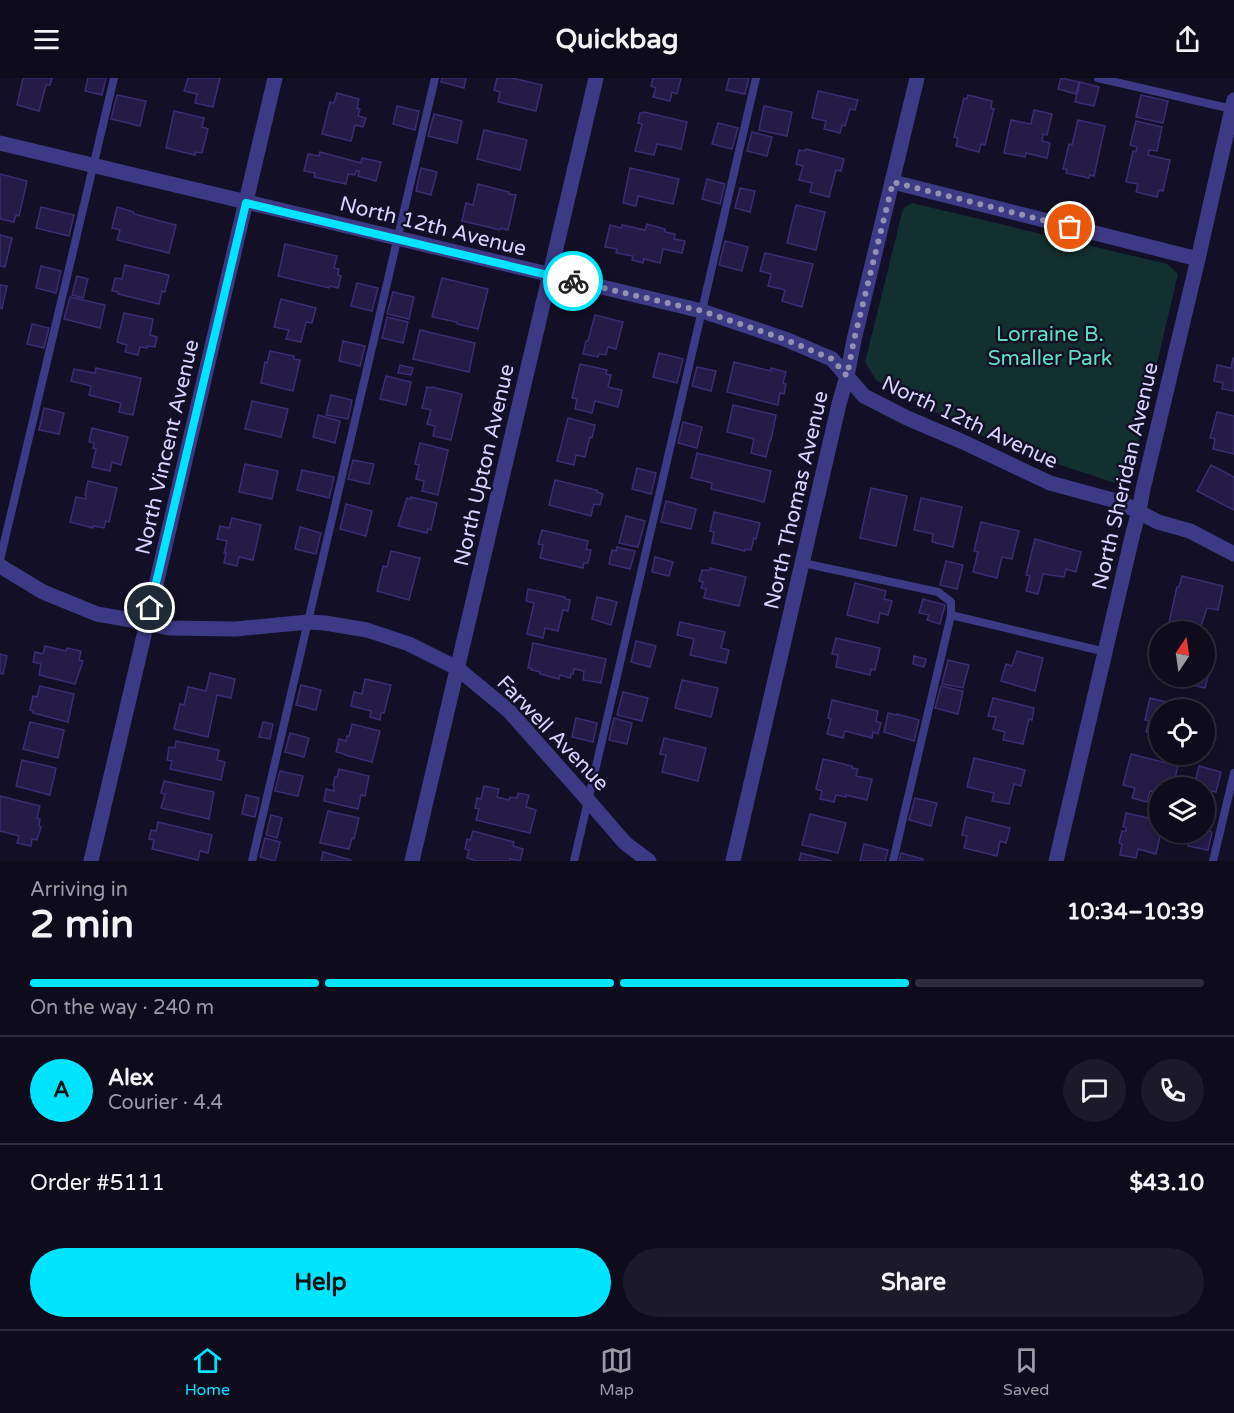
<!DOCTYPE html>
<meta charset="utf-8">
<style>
:root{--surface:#0e0b1c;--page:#1c1929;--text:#f1f3f6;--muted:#9b9ba3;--line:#2e2b3b;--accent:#00e5ff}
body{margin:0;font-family:"Varela Round",sans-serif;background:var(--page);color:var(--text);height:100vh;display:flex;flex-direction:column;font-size:22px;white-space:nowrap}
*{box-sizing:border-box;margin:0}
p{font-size:20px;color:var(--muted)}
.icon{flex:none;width:33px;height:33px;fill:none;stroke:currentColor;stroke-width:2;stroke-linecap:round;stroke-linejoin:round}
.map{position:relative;height:783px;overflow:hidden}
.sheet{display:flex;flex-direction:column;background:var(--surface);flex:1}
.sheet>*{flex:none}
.needle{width:39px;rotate:13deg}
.fabs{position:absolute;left:1149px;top:543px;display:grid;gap:12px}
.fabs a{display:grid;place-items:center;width:66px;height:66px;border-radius:50%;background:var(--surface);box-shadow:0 3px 9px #0003,0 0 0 2px var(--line);font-size:30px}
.pin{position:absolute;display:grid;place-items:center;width:51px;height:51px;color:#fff;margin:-26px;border:3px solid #fff;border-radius:50%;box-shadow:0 2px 6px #0007}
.courier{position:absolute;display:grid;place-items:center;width:60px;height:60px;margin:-30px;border:4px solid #00e5ff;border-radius:50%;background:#fff;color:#222;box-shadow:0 2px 8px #0007}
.summary em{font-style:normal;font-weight:800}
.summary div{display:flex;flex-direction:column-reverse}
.summary{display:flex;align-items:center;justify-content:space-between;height:102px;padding:0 30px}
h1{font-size:39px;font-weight:800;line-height:45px}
.bar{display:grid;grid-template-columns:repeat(4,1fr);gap:9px 6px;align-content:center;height:72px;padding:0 30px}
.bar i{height:8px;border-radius:4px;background:var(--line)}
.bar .current{background:var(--accent)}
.bar p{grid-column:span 4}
.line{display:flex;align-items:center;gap:15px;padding:0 30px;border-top:2px solid var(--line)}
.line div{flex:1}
.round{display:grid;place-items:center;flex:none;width:63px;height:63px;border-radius:32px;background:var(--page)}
.cta{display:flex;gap:12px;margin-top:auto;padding:12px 30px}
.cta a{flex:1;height:69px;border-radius:36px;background:var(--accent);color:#111;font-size:24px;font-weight:800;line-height:69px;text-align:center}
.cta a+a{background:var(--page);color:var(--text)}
header{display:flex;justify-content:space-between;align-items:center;height:78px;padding:0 30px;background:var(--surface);font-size:27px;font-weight:800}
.menu{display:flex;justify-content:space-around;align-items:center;height:84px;border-top:2px solid var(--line);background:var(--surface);font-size:16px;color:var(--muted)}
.menu a{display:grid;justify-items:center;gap:3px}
.menu .current{color:var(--accent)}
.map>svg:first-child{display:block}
.green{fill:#12302f}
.building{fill:#241b47;stroke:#3b2d73;stroke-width:1.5}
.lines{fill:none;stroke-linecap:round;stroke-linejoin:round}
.service{stroke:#3d3a85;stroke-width:8}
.minor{stroke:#3d3a85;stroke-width:15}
.done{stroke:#948fb3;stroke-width:6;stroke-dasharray:0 10.8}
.route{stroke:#00e5ff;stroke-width:8}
.labels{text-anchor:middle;stroke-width:5;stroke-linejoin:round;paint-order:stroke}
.street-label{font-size:21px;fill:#d9d4ff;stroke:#130f26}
.park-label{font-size:21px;fill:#5fe0c0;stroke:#130f26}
</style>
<header><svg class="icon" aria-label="menu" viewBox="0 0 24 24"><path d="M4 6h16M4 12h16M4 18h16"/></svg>Quickbag<svg class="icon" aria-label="share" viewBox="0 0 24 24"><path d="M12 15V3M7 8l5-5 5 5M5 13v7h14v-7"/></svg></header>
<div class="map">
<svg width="1234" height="783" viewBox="0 0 1234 783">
<rect width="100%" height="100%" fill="#130f26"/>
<polygon class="green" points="912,125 1167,186 1178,196 1131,396 1115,405 1027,376 964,350 876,302 865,284 903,131"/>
<g class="building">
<polygon points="23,0 52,0 50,7 46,7 39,33 17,27"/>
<polygon points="88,0 106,0 102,17 85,13"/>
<polygon points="188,0 220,0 213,29 195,25 197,16 184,13"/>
<polygon points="442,0 466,0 464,10 441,4"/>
<polygon points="497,0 512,0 542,7 536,33 498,24 500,14 494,12"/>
<polygon points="653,0 681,0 677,16 672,14 670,23 653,19 656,10 651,8"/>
<polygon points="729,0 749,0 745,16 726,12"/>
<polygon points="1061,0 1079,4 1076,16 1058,11"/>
<polygon points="1080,4 1099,9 1094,28 1075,24"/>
<polygon points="818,13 858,22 855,32 850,31 845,48 842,47 840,55 824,51 826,43 812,40"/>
<polygon points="337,15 359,21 357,30 360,31 358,38 366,40 363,49 355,47 351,63 322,56 330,24 334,25"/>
<polygon points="117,17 146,23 140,48 111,41"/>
<polygon points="968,17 992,23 991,30 994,31 985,67 981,66 979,74 956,68 958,60 954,59 964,20 967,21"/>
<polygon points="1141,17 1168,23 1163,45 1136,39"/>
<polygon points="397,28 419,33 415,52 393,46"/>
<polygon points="764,28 792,34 787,58 759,52"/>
<polygon points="1034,32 1052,36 1047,57 1043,56 1042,63 1050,65 1047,80 1026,75 1025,79 1004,75 1011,42 1031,46"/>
<polygon points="174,33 204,40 202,49 208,51 202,75 195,74 195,77 166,70"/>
<polygon points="644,34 687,44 681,71 657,66 654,77 635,73 642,46 638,45 640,35 643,35"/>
<polygon points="434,36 462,43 457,65 428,58"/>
<polygon points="1078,42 1105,48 1094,98 1090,97 1089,100 1066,95 1067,91 1063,91 1069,66 1072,67"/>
<polygon points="1136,43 1162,49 1157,73 1149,72 1148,77 1170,82 1163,113 1159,112 1157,119 1136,114 1138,106 1126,104 1133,73 1136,74 1137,69 1130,67"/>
<polygon points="718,45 738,50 732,71 712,66"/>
<polygon points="484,52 527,62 520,92 477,81"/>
<polygon points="752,54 772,59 767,78 747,73"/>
<polygon points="806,71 844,81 841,93 836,92 829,119 810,114 812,105 799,102 803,88 796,86 799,72 805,73"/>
<polygon points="320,74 361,85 362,80 381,84 376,103 358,98 359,93 356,93 355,97 348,96 346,106 314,99 315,95 304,93 308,76 319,78"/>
<polygon points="421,90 437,94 431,117 416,113"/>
<polygon points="630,90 679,101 673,126 638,118 636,128 623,125"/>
<polygon points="0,96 27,103 19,138 16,137 14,144 0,141"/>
<polygon points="707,101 725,106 720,126 702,121"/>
<polygon points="478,106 509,114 509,116 516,117 508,152 501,150 500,152 462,143 466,125 473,127"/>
<polygon points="740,110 755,113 750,134 735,130"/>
<polygon points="796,127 825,134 816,172 787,165"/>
<polygon points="41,129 74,137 69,158 36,150"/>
<polygon points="117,129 134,134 134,136 176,147 169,175 117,162 120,152 112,150"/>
<polygon points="647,146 665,151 665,154 675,156 674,161 685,163 682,175 663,171 660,185 644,181 643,185 632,182 633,178 616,175 617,171 605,169 610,147 621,150 622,147 645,152"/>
<polygon points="0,157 12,160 5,189 0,188"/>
<polygon points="725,163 748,169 742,193 719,187"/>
<polygon points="285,166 337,178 334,190 339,191 338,197 341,198 338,210 330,208 329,210 278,198"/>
<polygon points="765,175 813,186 802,229 782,223 785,212 768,208 771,196 760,193"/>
<polygon points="125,187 169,197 165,214 162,213 159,226 118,216 118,214 112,213 115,200 122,201"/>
<polygon points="41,188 61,193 56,215 36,210"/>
<polygon points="77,198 88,201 83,220 72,217"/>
<polygon points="442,200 488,211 478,251 457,246 457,244 432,239"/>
<polygon points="357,205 378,210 372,233 351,228"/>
<polygon points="0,207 7,208 2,231 0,230"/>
<polygon points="393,214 414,219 409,241 387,236"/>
<polygon points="70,219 105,227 100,250 64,241"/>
<polygon points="281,221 316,230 312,245 306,244 301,264 286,261 289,252 274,249"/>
<polygon points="124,235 153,241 150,257 157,259 155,269 147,268 147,270 140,269 138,277 125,274 127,267 117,264"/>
<polygon points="595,237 623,244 616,271 608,269 606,277 599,276 598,279 583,276 586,263 588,263"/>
<polygon points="387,239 408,244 403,265 382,260"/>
<polygon points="32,246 49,250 44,270 27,266"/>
<polygon points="420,252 475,265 469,294 413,281"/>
<polygon points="343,263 365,268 360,288 339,283"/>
<polygon points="270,273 294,278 294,281 300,282 293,313 261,305 265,284 267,285"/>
<polygon points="659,275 683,281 677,305 653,299"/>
<polygon points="1233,280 1234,281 1234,313 1222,311 1223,305 1214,303 1217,287 1231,290"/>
<polygon points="734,284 771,293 771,290 786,294 783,305 786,306 784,316 780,315 778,327 727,314"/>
<polygon points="580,286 607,292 606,296 611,297 608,309 622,312 618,329 595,323 592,335 575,331 577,321 572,320"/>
<polygon points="400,287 413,290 411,297 398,295"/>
<polygon points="697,289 716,293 711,313 692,308"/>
<polygon points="96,290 141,300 133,337 119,334 121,325 89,317 91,308 71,303 74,291 95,295"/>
<polygon points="386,298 411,304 406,327 380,321"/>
<polygon points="427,309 431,310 432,309 462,316 451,362 433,358 435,348 427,346 431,332 422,330"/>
<polygon points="331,317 352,322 348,341 326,337"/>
<polygon points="252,323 288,331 281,359 245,351"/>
<polygon points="733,327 776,337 771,362 770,362 766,379 751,375 754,361 727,354"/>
<polygon points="44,330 64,335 59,356 39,352"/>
<polygon points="1217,334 1234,338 1234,376 1213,371 1215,361 1210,360"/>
<polygon points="318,337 340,343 335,365 313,359"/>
<polygon points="568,340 595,347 592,360 590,359 585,379 576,377 574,387 557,383"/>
<polygon points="683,344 702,349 697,370 678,365"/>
<polygon points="92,350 128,359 121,387 112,384 110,393 92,389 96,371 93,370 94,365 89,364"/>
<polygon points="420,365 448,372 438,417 422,413 424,403 416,401 419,387 415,386"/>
<polygon points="697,375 771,393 764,424 711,411 712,405 691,400"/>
<polygon points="353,382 374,386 369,406 348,401"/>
<polygon points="245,386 278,393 272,421 239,414"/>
<polygon points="1211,387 1234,399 1234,432 1197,413"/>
<polygon points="637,390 656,395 651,416 632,411"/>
<polygon points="302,392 334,399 329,420 297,412"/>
<polygon points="555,402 597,412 597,414 603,416 600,427 594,426 591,438 549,427"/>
<polygon points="88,403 117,410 109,444 106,443 104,450 93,448 93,450 70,444 76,419 86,421 86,417 85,417"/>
<polygon points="871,410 907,418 896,468 860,460"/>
<polygon points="411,419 437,425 431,452 428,451 427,455 398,448 407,420 411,421"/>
<polygon points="921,420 962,429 953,469 932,464 933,456 914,452"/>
<polygon points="666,423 696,431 691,451 661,444"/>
<polygon points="346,426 372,433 366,458 340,451"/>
<polygon points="714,434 760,445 756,461 754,460 751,472 745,471 745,473 712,465 714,454 710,453"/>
<polygon points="626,438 645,443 638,469 619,465"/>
<polygon points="232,440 261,447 253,482 239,479 237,488 224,485 226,475 224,475 227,463 217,461 220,448 229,450"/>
<polygon points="981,444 1019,453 1012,481 1002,479 997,500 973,494 978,474 974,473"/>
<polygon points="300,449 321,455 316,476 295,471"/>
<polygon points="542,452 588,463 586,471 591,472 588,485 584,485 583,490 540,480 543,467 538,466"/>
<polygon points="1035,461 1081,474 1076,494 1066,491 1064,499 1043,496 1038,516 1026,513 1030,498 1026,497"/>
<polygon points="617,469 635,473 630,491 609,486 612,472 616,473"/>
<polygon points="391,473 420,480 409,522 377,513 383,488 387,489"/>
<polygon points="655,479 673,484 669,498 652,494"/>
<polygon points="946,483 963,487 957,511 940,507"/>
<polygon points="710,490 746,499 739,528 704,520 706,511 701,510 703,504 699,503 702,492 710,492"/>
<polygon points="1182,498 1223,508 1218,532 1207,530 1199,554 1185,554 1168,549 1177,509 1179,509"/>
<polygon points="855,505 886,513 884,521 892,523 888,537 880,535 878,545 847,537"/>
<polygon points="528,511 565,519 565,521 570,522 568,533 563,532 558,553 545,550 543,560 527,556 534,525 526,523"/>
<polygon points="597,519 617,524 611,547 592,541"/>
<polygon points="923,521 945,527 940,546 927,542 929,537 919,535"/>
<polygon points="680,544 725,554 721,570 729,572 726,585 690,577 694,561 677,557"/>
<polygon points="836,560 880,570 875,592 871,591 870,597 836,589 838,577 832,576"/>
<polygon points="636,563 656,568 650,589 631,584"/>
<polygon points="533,565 606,581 601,605 583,602 584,593 574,591 573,596 571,596 570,600 560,597 559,601 540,596 540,594 531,592 531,590 528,590"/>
<polygon points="45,568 66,573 67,570 81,573 79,582 83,583 75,606 39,597 41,586 33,584 35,574 43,576"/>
<polygon points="1017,573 1043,580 1035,613 1001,603 1006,586 1012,588"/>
<polygon points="0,576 7,578 3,596 0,595"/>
<polygon points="914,578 926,581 924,589 913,586"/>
<polygon points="948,582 969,587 963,610 942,606"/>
<polygon points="1160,592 1160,598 1204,598 1204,594 1209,595 1205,610 1158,599"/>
<polygon points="210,595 235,601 231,620 217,617 208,659 174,651 180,626 184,627 188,609 206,613"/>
<polygon points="365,601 391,607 384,635 381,635 380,642 370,639 371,633 351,628 354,614 362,616"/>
<polygon points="682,602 718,610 711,639 675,630"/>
<polygon points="301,607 321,612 316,632 296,627"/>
<polygon points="40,608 74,616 68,644 33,635 33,633 30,632 33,618 37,619"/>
<polygon points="941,608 963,613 958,636 935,630"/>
<polygon points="623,614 648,620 642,643 617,637"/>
<polygon points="993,620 1034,630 1032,642 1029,641 1023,666 1003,662 1005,654 993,651 996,639 988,638"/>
<polygon points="1150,620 1199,632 1160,632 1160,658 1146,654 1149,643 1145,642"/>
<polygon points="832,622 878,633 876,643 881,645 878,656 873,654 872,660 845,653 843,660 827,656 831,641 828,640"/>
<polygon points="888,635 897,637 897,636 919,642 914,663 884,654"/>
<polygon points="576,640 597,645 593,664 572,659"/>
<polygon points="614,640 632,645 627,666 609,662"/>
<polygon points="30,644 64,652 58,680 23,671"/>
<polygon points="263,644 273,646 270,661 259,659"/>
<polygon points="352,646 380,653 372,684 345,677 345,676 336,674 339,661 346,663 347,658 349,658"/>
<polygon points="290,655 309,660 304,679 285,674"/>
<polygon points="664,660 706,670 698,703 662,694 666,677 660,676"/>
<polygon points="176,663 219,672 217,682 225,684 221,702 170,691 172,683 167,682 169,669 175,670"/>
<polygon points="1131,676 1178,688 1173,708 1165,706 1164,710 1160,710 1160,715 1150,713 1147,724 1132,720 1135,710 1123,707"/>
<polygon points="974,680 1025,692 1021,708 1014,706 1009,726 992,723 994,715 967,709"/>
<polygon points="823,681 852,688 852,690 858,691 856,698 872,701 867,722 846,717 846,719 836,717 834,724 820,721 822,713 816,711"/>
<polygon points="22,682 56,690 50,717 16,708"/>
<polygon points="1199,688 1221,694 1216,714 1204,711 1204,710 1194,708"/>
<polygon points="339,691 369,698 365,718 361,717 358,731 324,723 326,711 334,713 334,708 333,707 335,699 337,699"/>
<polygon points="280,693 303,698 298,718 275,713"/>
<polygon points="164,703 214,714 209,741 161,730 165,716 161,715"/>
<polygon points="484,708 499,711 497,719 509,722 510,719 517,720 518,715 529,717 526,729 536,732 530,755 476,742 479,731 475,730 477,720 481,721"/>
<polygon points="246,717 259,720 255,739 242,736"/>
<polygon points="0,718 40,728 37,740 40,741 39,748 41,749 37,762 32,761 31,768 17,765 19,758 0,753"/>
<polygon points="915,720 937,725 931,748 909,742"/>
<polygon points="328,733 359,740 354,761 352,760 349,771 320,765"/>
<polygon points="1126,735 1158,742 1156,752 1161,754 1156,776 1138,771 1136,780 1120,777 1122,766 1119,765 1122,753 1126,753 1126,749 1123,749"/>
<polygon points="810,736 846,745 838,775 802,767"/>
<polygon points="271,737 282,740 277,760 266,757"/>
<polygon points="966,739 1010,750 1006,765 1000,763 997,778 964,770 967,758 962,757"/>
<polygon points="158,744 212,757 208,775 200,773 198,782 152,771 154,762 149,761 151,752 156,753"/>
<polygon points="1204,752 1212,754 1208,772 1188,768 1191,754 1204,754"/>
<polygon points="473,753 514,764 513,768 523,771 520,783 510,781 510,783 477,783 467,780 469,772 465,771 467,761 470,762"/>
<polygon points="265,760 280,764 275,783 260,779"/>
<polygon points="864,766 888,772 885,783 860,783"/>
<polygon points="323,774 351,782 351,783 321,783"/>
<polygon points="801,775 832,783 799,783"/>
<polygon points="901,775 923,781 923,783 899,783"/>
</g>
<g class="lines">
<g class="service">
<polyline points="1098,0 1232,31"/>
<polyline points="0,482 114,0"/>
<polyline points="803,485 938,514 951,524 951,537 893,783"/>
<polyline points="951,537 1106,574"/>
<polyline points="252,783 435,0"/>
<polyline points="574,783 756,0"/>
<polyline points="1213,783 1234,695"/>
</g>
<g class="minor">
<polyline points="0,65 702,233 785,261 832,281 864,318 907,340 961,363 1050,405 1120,424 1158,444 1190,453 1234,476"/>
<polyline points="893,104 1198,181"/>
<polyline points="0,488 43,514 97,536 131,542 169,550 235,551 308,544 325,545 367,552 409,566 457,590 509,633 587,721 625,765 649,783"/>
<polyline points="91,783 275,0"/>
<polyline points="412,783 596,0"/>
<polyline points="733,783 839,326 847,298 854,262 917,0"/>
<polyline points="1056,783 1133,455 1139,433 1143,411 1198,181 1234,22"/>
</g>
</g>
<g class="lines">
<polyline class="done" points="573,203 702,233 784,261 832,281 847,298 854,262 893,104 1070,149"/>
<polyline class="route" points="150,530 246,125 573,203"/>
</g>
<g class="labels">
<g class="street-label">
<text transform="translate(433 148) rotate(14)" y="7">North 12th Avenue</text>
<text transform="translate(970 344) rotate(25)" y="7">North 12th Avenue</text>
<text transform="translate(167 369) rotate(-77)" y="7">North Vincent Avenue</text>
<text transform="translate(484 387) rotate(-77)" y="7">North Upton Avenue</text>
<text transform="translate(1125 398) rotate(-77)" y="7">North Sheridan Avenue</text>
<text transform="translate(796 422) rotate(-77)" y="7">North Thomas Avenue</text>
<text transform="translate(553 655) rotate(46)" y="7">Farwell Avenue</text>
</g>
<g class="park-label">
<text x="1050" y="263">Lorraine B.<tspan x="1050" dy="24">Smaller Park</tspan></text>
</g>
</g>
</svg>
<div class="fabs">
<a><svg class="needle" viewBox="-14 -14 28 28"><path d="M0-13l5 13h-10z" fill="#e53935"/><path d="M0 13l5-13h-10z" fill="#9b9ba3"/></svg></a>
<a><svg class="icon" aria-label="locate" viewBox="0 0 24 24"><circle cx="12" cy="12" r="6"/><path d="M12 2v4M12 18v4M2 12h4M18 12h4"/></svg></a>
<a><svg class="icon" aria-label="layers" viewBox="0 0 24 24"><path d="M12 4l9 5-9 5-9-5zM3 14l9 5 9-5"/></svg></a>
</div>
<div class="pin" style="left:1070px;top:149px;background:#ea580c"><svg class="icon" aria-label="bag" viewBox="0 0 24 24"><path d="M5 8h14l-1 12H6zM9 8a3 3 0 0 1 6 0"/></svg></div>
<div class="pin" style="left:150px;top:530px;background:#1f2937"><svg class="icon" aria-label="home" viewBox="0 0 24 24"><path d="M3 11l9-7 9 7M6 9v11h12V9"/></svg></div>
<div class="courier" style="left:573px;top:203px"><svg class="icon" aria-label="bike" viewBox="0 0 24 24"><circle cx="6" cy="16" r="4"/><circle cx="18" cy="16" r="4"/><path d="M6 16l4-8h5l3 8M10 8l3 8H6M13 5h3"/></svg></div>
</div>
<section class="sheet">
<div class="summary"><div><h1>2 min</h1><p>Arriving in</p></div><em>10:34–10:39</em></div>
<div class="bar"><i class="current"></i><i class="current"></i><i class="current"></i><i></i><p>On the way · 240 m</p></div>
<div class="line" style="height:108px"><b class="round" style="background:var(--accent);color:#111">A</b><div><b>Alex</b><p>Courier · 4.4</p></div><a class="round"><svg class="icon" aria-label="chat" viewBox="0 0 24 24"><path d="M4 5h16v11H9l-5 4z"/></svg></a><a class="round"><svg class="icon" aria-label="phone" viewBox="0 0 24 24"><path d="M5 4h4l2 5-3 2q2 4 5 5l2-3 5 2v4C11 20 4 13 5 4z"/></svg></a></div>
<div class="line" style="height:78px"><div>Order #5111</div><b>$43.10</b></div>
<div class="cta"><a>Help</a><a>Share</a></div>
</section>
<nav class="menu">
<a class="current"><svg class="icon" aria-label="home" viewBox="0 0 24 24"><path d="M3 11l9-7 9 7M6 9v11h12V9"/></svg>Home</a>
<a><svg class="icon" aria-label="map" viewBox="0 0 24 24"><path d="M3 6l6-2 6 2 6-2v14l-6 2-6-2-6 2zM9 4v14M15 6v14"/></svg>Map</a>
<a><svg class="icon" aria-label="saved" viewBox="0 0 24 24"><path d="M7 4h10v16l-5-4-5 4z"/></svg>Saved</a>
</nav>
